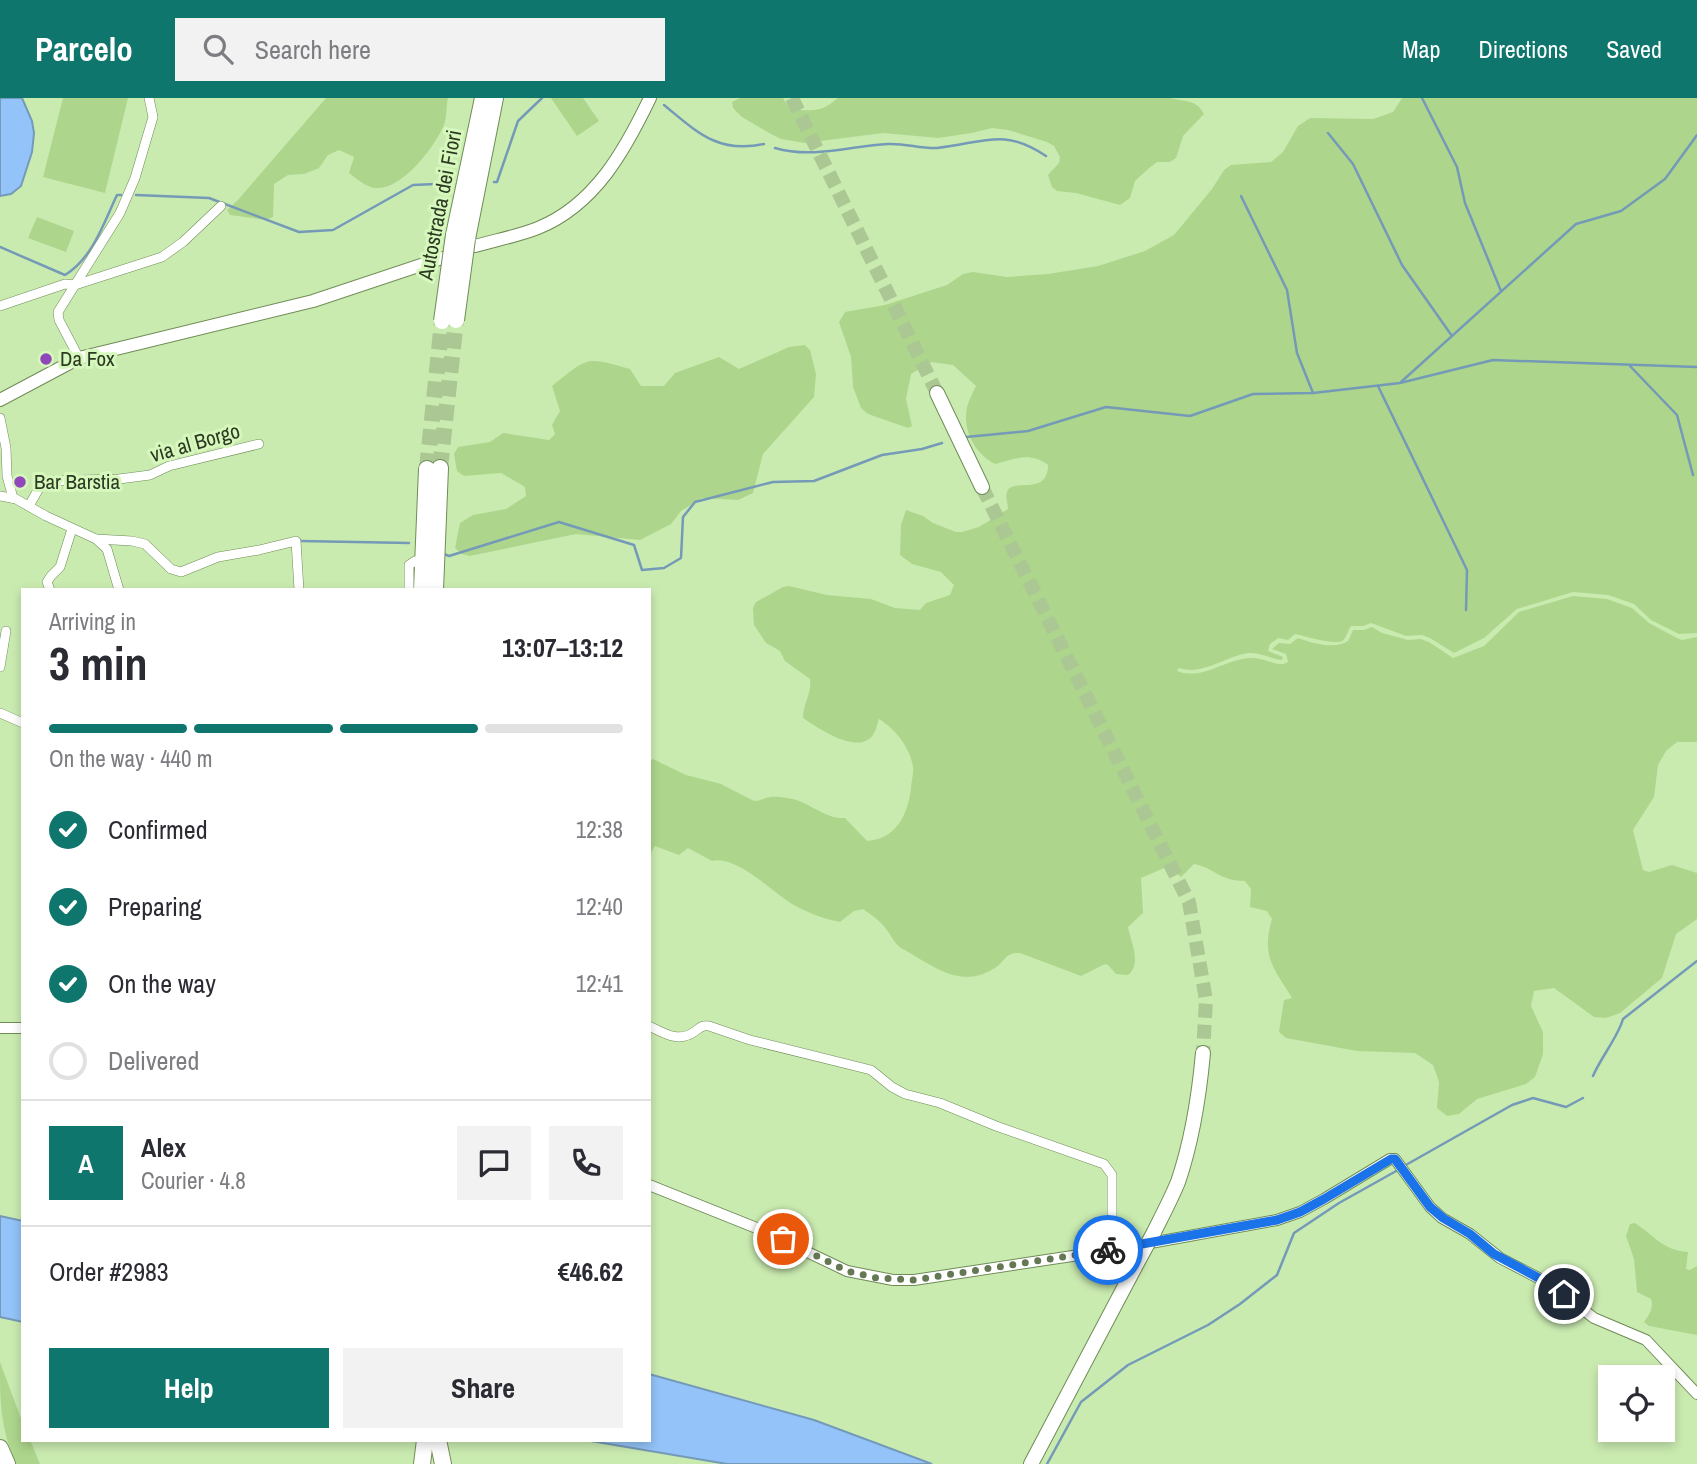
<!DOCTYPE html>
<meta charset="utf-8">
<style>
:root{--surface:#fff;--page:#f2f2f3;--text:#2b2b33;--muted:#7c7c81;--line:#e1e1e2;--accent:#0f766e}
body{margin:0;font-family:"Archivo Narrow",sans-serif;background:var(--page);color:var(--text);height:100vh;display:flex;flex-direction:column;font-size:26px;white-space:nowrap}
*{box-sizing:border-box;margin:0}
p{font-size:23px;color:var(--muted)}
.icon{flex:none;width:38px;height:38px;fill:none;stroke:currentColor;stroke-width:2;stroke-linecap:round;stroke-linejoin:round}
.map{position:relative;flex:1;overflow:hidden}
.panel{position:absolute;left:21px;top:490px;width:630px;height:854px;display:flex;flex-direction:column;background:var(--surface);border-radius:0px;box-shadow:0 4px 10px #0003}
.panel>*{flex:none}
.buttons{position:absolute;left:1598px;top:1267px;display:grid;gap:14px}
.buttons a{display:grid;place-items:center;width:77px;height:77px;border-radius:0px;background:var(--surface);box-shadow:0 4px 10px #0003;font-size:35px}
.pin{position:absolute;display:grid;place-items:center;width:60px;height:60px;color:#fff;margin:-30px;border:4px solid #fff;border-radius:50%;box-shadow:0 2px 7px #0007}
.courier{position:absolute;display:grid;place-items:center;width:70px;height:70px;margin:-35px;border:5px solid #1a73e8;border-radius:50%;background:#fff;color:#222;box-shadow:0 2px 9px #0007}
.overview em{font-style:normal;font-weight:700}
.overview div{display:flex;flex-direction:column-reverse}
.overview{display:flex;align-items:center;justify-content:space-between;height:119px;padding:0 28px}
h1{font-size:46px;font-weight:700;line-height:52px}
.bar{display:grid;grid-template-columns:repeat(4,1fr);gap:10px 7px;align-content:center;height:84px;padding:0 28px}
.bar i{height:9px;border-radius:5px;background:var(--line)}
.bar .current{background:var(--accent)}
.bar p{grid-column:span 4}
.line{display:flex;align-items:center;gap:18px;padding:0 28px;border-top:2px solid var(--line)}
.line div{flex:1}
.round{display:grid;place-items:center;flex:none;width:74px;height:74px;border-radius:0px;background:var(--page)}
ol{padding:0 28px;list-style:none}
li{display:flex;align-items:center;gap:21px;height:77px}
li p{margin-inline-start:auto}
li .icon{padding:7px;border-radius:50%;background:var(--accent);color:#fff;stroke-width:4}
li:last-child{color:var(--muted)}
li i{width:38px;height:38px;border:4px solid var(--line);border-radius:50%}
.cta{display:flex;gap:14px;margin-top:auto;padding:14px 28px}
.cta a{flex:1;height:80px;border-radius:0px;background:var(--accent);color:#fff;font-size:28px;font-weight:700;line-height:80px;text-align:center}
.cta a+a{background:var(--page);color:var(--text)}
header{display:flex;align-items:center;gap:42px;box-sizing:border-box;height:98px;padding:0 35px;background:var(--accent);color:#fff}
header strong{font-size:33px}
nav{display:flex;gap:38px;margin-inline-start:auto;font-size:24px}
.search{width:490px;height:63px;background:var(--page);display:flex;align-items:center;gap:18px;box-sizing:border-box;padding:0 24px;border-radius:0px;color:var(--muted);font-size:26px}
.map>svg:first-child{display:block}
.green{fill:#add68c}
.water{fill:#93c3f8;stroke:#749ab8;stroke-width:2}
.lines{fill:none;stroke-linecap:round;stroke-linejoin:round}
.stream{stroke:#749ab8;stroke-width:2.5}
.primary-tunnel{stroke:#abc894;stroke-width:14;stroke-dasharray:14 7;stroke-linecap:butt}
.motorway-tunnel{stroke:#abc894;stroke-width:16;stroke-dasharray:16 8;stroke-linecap:butt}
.minor-casing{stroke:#6f8c56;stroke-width:10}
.tertiary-casing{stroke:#6f8c56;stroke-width:12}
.secondary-casing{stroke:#6f8c56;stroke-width:14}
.primary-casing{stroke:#6f8c56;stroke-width:16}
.motorway-casing{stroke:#6f8c56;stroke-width:18}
.minor{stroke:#fff;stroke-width:9}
.tertiary{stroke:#fff;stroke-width:10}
.secondary{stroke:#fff;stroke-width:12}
.primary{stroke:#fff;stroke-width:14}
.motorway{stroke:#fff;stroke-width:16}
.primary-bridge-casing{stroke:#6f8c56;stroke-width:16;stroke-linecap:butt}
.motorway-bridge-casing{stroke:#6f8c56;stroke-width:18;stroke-linecap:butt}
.primary-bridge{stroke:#fff;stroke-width:14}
.motorway-bridge{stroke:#fff;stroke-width:16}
.done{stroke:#647854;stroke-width:7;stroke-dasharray:0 12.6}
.route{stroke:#1a73e8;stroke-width:9}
.poi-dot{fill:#9047b9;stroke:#d7f8bd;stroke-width:2.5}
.labels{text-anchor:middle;stroke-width:6;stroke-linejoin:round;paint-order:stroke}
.street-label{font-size:21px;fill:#2d3a23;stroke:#d7f8bd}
.poi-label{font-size:21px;fill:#2d3a23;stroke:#d7f8bd;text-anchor:start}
</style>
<header>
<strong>Parcelo</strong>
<div class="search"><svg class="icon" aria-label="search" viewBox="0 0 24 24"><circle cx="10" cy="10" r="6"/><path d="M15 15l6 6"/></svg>Search here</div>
<nav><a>Map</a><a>Directions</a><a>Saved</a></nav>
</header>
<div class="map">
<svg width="1697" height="1366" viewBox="0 0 1697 1366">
<rect width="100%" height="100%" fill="#caebb0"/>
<g class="green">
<polygon points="63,0 128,0 105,95 43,79"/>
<path d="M326,0H448C446,9 447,19 444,27C435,48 404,90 378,90C368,91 357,81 349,75L354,59L339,52L328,57L319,70L304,76L288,77L274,86L273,119L266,122L230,117L227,112L237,103Z"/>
<polygon points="551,0 583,0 599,23 577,38"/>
<path d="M740,0H783C789,14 810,14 823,10C828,8 834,3 838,0H1170C1184,4 1197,1 1204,16L1183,38L1176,60L1170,64H1157L1148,71L1135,83L1130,100L1120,107L1076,95L1057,93L1052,89L1048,77L1059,65L1060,59L1054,48L1047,44L1008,32L992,30L972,35L938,40L883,35L805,45L781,41L769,35L742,19L733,10L732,4Z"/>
<path d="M1402,0H1697V535L1679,536L1651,522L1634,506L1608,497L1573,494L1517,511L1484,540L1454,555L1430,540L1422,537L1406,538L1371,525L1363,528H1351C1348,532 1346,541 1342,543C1334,547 1304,538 1295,536L1288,542L1278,540L1270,546L1268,553L1283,559L1282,562C1271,561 1260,554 1249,555C1225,558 1203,578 1179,570L1177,573C1203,583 1224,561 1251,560C1261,559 1272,566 1283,566L1288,564L1286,556L1272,551L1279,545L1290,546L1298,540C1312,545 1335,552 1348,543L1353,532H1364L1372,529L1382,535L1408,542L1421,541L1429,544L1453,560L1484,548L1519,514L1573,498L1607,501L1632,510L1649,525L1677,540L1682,542L1697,539V644H1677L1666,653L1658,667L1654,699L1633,732L1643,772L1649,774L1672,767L1697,775V821L1676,836L1662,880L1620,915L1606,920L1594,919L1554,890L1534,893L1531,908L1543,934V956L1535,979L1526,986L1477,1001L1459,1016L1447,1018L1437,1010L1439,984L1433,967L1415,955L1357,953L1286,940L1279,934L1284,902L1292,900C1273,869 1261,858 1272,821L1267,813L1250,809L1251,791L1245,783C1219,783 1215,770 1194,766L1181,779L1169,768L1141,780L1143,815L1128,829C1131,844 1142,866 1128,877L1116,876L1108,867L1105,866L1081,878L1020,855C1004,854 1005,865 993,871C959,892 931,866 901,850C893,844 892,838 886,831C880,822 871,817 863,811L854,813L840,824C824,821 808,815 794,807C773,795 737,757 712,763L688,750L679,757L655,748L649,758V663L653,661L686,677L721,686L754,703C761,703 764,700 770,699C777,698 787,700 793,701C812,706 825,721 845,720L867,743C896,741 908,717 911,690C911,684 914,675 913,669C910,649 895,631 879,621C877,626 876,633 873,637C858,658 818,630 803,620C803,605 812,596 810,581L785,563L780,553L766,545L754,527L753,510L756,504L783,489L789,488L827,497L871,501L895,510L920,512L926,505L950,497L954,487L941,474L912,466L900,457L901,427L906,412L923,418L933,425L956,434H962L979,429L1008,411C1008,406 1005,399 1007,394C1012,379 1048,399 1048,367C1030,353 1015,361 995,366C975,356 962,332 967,309C969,302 973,294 976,288L953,267L931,264L911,276L906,301L912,328L908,330L868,316L861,310L853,289L851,259L839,224L845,214L885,207L947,187L963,176L973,174L1007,179L1048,176L1098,168L1145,153L1174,137L1212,91L1224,72L1231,67L1271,64L1283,54L1298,28L1310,20L1373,21L1393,14Z"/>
<polygon points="37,119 74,133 66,154 28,140"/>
<path d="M805,247L810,252L816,276L814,299L763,356L753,395L738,402L702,400L681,413L671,426L640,442L576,436L470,458L462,456L455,450L460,425L473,417L506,411L526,398L525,389L501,375L464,378L457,373L454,356L458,349L490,344L503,335L549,342L555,336L552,327L560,313L552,288C589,259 584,258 630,271L641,288H664L675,275L719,259L739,271L789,249Z"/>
<path d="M1635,1125C1655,1138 1662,1152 1688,1154L1686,1171L1690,1172L1697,1168V1237L1649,1228L1644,1224C1649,1218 1654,1209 1651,1201L1637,1194L1634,1161L1626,1138L1630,1126Z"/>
<path d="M0,1264L23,1326V1342H30L40,1366H16C0,1328 0,1304 0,1264Z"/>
</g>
<g class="water">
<polygon points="0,0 22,0 32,23 34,35 32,54 21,88 11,96 0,98"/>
<polygon points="0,1118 23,1123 23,1224 0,1219"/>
<polygon points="649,1276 814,1322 932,1366 727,1366 585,1342 649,1342"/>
</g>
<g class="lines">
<g class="stream">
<polyline points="1422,0 1457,69 1465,105 1501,193"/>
<path d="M664,7C697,34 718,56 764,46"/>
<polyline points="1328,35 1353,66 1402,167 1452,238"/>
<path d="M775,50C813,61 850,48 888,46C905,45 921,51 937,50C984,45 1003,29 1046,58"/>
<polyline points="494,84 497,84 518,23 542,0"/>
<polyline points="136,97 209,100 299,134 333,132 413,87 436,86"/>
<polyline points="1241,98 1287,192 1297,255 1313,295"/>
<path d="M0,149L65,177C93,160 104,124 117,97H121"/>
<polyline points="1630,268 1677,317 1693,377"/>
<polyline points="1401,284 1576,126 1621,113 1665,81 1697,37"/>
<polyline points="1378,288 1467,472 1466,512"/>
<polyline points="966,339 1028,333 1106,309 1190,318 1253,296 1313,295 1400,285 1493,262 1697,269"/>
<polyline points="300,443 409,445"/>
<polyline points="444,456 449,458 559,424 634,447 642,472 664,470 681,460 683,419 695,404 773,384 814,383 882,357 922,351 942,345"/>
<path d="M1593,978C1601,959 1618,939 1623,921L1697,863"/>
<polyline points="1404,1068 1512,1007 1533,1000 1566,1009 1583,1000"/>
<polyline points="1047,1366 1081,1304 1128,1267 1208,1227 1240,1206 1277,1177 1294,1135 1339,1105 1398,1072"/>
</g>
<g class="primary-tunnel">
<polyline points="792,0 937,295"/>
<polyline points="982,389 1189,804 1206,902 1203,955"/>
</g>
<g class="motorway-tunnel">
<polyline points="440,370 456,222"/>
<polyline points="427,371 442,223"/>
</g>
<defs>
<g id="minor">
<polyline points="0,208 65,186 75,187 162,159 183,144 221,108"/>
<polyline points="79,260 59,222 58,214 120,115 135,80 153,19 149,0"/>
<polyline points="0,320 6,350 7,378 13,400"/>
<polyline points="0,398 16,401 46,418 96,441 132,443 145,446 171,471 181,474 218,459 259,452 296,443 299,492"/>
<polyline points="29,408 43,383 119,381 150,377 169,368 259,346"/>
<polyline points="96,441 107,451 119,492"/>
<polyline points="50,492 47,484 51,478 60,469 72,431"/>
<polyline points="409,492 409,467 415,463"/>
<polyline points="0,569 6,533"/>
<polyline points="0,615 23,625"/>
<path d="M649,928C664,935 678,945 694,934C700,930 701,927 709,928L750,942L871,972L892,989L905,996L940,1005L996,1028L1104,1066L1112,1077V1152"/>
</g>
<g id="tertiary">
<polyline points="0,930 23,930"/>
<polyline points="649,1087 759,1131 847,1173 893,1182 914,1182 1112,1152 1277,1122 1300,1114 1324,1101 1390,1061 1395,1061 1430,1109 1442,1120 1470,1136 1500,1160 1548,1185 1594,1220 1646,1242 1697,1296"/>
</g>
<g id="secondary">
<path d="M475,148C496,142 518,138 538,130C595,107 625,52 650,0"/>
<polyline points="0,302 79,260 313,203 442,160"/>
</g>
<g id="primary">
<polyline points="937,295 982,389"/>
<path d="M1154,1134C1162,1118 1171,1101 1178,1084C1192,1043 1199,999 1203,955"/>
<polyline points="1031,1366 1135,1169"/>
</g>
<g id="motorway">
<polyline points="454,137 483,0"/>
<polyline points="467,141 495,0"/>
<polyline points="422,492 427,371"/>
<polyline points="435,492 440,370"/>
<polyline points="438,1342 443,1366"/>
<polyline points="0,1350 7,1366"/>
<polyline points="422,1366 425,1342"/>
</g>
</defs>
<use href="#minor" class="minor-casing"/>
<use href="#tertiary" class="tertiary-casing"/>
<use href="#secondary" class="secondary-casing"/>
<use href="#primary" class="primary-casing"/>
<use href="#motorway" class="motorway-casing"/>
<use href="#minor" class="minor"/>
<use href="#tertiary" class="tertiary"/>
<use href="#secondary" class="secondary"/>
<use href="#primary" class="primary"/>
<use href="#motorway" class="motorway"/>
<defs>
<polyline id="primary-bridge" points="1135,1169 1154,1134"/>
<g id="motorway-bridge">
<polyline points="456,222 467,141"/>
<polyline points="442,223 454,137"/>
</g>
</defs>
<use href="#primary-bridge" class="primary-bridge-casing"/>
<use href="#motorway-bridge" class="motorway-bridge-casing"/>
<use href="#primary-bridge" class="primary-bridge"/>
<use href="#motorway-bridge" class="motorway-bridge"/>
</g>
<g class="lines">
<polyline class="done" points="783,1141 847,1173 877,1180 914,1182 1108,1152"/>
<polyline class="route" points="1108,1152 1277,1122 1300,1114 1324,1101 1391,1061 1395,1061 1430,1109 1443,1120 1470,1136 1494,1156 1548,1185 1564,1196"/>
</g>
<g class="poi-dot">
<circle cx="46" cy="261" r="7"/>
<circle cx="20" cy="384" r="7"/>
</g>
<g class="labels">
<g class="street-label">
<text transform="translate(440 107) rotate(-79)" y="7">Autostrada dei Fiori</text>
<text transform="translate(195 345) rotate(-16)" y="7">via al Borgo</text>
</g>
<g class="poi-label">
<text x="60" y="268">Da Fox</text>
<text x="34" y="391">Bar Barstia</text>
</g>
</g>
</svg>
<div class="buttons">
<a><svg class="icon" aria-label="locate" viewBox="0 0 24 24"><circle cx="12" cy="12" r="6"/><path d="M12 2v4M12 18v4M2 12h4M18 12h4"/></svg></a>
</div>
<div class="pin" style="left:783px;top:1141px;background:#ea580c"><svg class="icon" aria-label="bag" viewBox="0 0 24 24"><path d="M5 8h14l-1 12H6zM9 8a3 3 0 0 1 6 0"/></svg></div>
<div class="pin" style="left:1564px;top:1196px;background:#1f2937"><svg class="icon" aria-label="home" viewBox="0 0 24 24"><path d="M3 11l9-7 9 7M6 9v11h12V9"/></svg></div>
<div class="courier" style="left:1108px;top:1152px"><svg class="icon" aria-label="bike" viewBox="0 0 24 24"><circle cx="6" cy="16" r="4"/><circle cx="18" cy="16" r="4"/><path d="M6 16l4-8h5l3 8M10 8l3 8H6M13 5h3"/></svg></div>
<section class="panel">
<div class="overview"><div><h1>3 min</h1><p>Arriving in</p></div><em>13:07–13:12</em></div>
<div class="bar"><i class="current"></i><i class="current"></i><i class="current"></i><i></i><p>On the way · 440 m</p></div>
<ol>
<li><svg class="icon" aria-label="check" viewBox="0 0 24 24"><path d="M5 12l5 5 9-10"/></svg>Confirmed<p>12:38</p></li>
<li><svg class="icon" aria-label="check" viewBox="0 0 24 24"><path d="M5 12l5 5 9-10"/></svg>Preparing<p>12:40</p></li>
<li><svg class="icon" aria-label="check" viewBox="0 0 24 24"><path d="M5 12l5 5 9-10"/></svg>On the way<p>12:41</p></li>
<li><i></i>Delivered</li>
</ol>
<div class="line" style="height:126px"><b class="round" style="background:var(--accent);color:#fff">A</b><div><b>Alex</b><p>Courier · 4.8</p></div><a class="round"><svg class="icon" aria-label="chat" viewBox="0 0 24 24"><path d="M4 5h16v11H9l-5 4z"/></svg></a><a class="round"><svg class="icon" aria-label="phone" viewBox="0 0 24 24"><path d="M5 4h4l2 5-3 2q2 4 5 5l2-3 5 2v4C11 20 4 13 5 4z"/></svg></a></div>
<div class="line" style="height:91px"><div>Order #2983</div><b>€46.62</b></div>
<div class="cta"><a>Help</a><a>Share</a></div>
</section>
</div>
